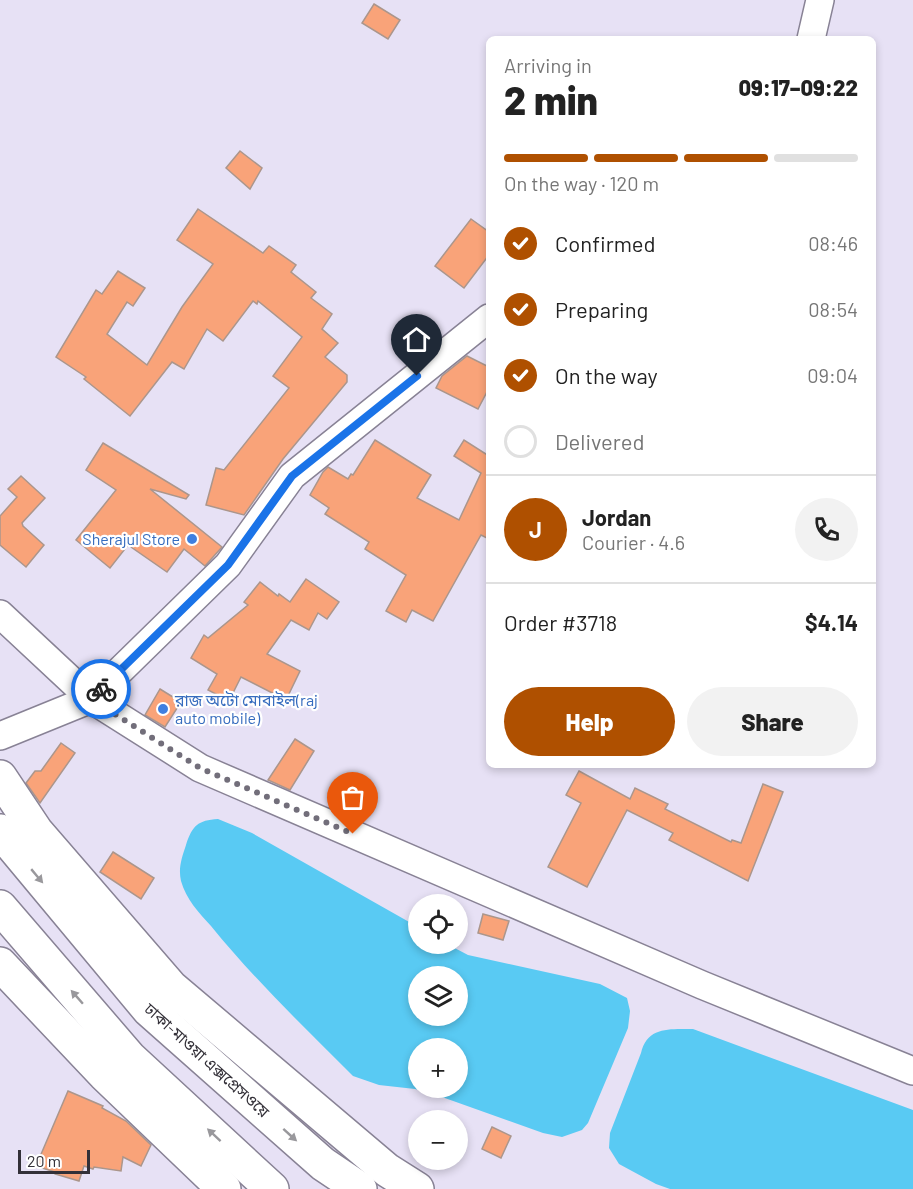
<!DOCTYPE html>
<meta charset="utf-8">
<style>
:root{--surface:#fff;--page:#f2f2f2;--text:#222;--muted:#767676;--line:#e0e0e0;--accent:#af5000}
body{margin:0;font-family:Barlow,"Noto Sans Bengali",sans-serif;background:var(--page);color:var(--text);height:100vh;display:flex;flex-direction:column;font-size:22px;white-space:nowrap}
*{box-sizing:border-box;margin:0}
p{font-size:20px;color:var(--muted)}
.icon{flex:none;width:33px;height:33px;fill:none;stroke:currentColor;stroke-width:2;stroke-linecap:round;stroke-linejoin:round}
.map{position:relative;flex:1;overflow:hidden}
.sheet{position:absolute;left:486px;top:36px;width:390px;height:732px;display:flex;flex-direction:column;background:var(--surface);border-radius:9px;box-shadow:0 3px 9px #0003}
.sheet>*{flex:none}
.controls{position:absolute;left:408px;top:894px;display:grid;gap:12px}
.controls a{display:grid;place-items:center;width:60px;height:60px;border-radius:50%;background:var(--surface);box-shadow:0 3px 9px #0003;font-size:30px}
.scale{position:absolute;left:18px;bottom:15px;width:72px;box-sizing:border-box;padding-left:6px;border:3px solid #333038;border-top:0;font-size:16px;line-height:21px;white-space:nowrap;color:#333038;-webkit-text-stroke:4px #fff;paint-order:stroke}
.pin{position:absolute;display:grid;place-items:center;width:51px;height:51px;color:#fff;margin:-62px -26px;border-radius:50% 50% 50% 0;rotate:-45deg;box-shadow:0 0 6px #0007}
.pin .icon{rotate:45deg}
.courier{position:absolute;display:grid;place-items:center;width:60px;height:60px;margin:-30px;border:4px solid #1a73e8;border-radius:50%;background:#fff;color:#222;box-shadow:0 2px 8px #0007}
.headline em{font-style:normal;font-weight:800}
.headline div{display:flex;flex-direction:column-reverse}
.headline{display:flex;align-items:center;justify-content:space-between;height:102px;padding:0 18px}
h1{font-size:39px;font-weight:800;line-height:45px}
.bar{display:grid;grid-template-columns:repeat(4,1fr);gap:9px 6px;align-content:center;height:72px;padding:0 18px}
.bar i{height:8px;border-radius:4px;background:var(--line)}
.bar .selected{background:var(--accent)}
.bar p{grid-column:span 4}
.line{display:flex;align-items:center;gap:15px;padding:0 18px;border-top:2px solid var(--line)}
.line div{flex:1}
.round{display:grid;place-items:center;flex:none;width:63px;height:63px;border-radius:32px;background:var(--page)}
ol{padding:0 18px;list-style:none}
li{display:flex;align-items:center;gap:18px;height:66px}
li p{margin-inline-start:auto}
li .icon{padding:6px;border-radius:50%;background:var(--accent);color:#fff;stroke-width:4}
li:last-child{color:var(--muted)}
li i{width:33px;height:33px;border:3px solid var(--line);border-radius:50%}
.primary-button{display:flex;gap:12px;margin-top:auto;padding:12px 18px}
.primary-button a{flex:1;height:69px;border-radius:36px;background:var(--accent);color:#fff;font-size:24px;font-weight:800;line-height:69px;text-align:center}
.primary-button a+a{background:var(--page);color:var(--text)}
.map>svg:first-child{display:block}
.water{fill:#59caf3;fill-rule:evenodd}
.building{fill:#f9a379;stroke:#ab968c;stroke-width:1.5}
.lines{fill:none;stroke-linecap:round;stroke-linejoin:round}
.minor-casing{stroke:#888295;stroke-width:30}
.tertiary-casing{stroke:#888295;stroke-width:36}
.motorway-casing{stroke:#888295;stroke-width:36}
.minor{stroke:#fff;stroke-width:27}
.tertiary{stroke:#fff;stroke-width:33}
.motorway{stroke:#fff;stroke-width:33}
.oneway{fill:#99989c}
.done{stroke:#726e7a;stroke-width:6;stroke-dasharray:0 10.8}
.route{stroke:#1a73e8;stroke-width:8}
.shop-dot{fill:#3f7fe0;stroke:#fff;stroke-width:2}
.labels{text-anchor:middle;stroke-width:4.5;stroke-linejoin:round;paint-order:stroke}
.shop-label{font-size:16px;fill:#366cbe;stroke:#fff;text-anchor:end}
.street-label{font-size:16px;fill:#333038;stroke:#fff}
</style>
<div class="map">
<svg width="913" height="1189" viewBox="0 0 913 1189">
<rect width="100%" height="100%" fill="#e7e1f5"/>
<g class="water">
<path d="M218,819L252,833L418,927V944H447L468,955L600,984L627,998L630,1011L628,1028L588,1123L582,1130L562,1137L543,1133L442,1097L415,1089L379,1085L353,1076C304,1027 254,979 211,926C199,913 186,899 181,881C178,868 182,857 186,845C192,826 198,820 218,819ZM418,976H458V1016H418ZM418,1048H458V1088H418Z"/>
<path d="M693,1029L913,1110V1189H670L656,1184L619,1164L609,1148L610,1133L641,1053C647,1026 671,1029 693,1029Z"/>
</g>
<g class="building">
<polygon points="374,4 400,20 388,39 362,23"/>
<polygon points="240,151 262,168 250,189 226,168"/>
<polygon points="198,209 263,253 269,246 296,265 291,272 316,292 311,298 332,314 322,329 338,343 325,357 347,375 347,382 283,459 244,515 206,505 216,468 224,470 289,388 273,376 302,337 258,301 257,304 253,301 223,341 207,329 184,369 172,362 130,416 84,379 86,377 56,357 96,290 102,294 118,271 145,288 133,306 127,302 107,334 147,365 182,307 213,264 177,240"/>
<polygon points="471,219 489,232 489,255 464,288 435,266"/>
<polygon points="467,356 489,367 489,388 478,409 436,388 442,376"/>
<polygon points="375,440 431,475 417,498 459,520 481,473 454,456 464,440 489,456 489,539 481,535 433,621 412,610 406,622 386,611 406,575 365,549 369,542 325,514 329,508 310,495 323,472 328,467 348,479 351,474 353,475"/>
<polygon points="103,443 189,495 186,499 150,489 222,547 205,566 184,549 167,572 128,545 110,568 76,540 116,490 86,470"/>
<polygon points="21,476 45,498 22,523 23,526 44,545 26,567 0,545 0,516 17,497 8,489"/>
<polygon points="306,579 339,602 327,619 318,613 309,630 291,620 267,654 300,671 286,700 241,677 229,701 208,690 217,674 191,658 204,635 208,638 248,605 244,602 260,582 278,596 279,594 290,602"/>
<polygon points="160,689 181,702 165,727 145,715"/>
<polygon points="295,739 314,751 290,790 268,780"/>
<polygon points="61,743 75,753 40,803 26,783 35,771 41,771"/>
<polygon points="579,771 630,799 635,788 668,804 665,809 731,842 732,840 741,843 763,784 783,792 748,881 669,840 673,833 627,810 587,887 548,867 581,803 566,795"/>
<polygon points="113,852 154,878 141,899 100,872"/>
<polygon points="483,914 509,921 503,940 478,933"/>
<polygon points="68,1091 103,1106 102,1108 126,1121 151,1145 141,1166 123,1157 121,1171 94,1167 93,1169 84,1166 79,1181 55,1174 55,1172 36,1166"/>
<polygon points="492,1127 511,1136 501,1158 482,1149"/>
</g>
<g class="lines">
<defs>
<g id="minor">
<polyline points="811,39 820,0"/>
<polyline points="0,614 91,699 200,768 702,985 913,1071"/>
<polyline points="0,736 91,699 228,565 292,476 489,318"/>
</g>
<g id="tertiary">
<polyline points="0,777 36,831 171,987 387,1170 417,1189"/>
<polyline points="0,964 104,1074 224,1189"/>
</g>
<g id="motorway">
<polyline points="0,831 149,1010 323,1164 360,1189"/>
<polyline points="0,907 130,1058 272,1189"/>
</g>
</defs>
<use href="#minor" class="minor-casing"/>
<use href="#tertiary" class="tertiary-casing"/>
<use href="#motorway" class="motorway-casing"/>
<use href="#minor" class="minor"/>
<use href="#tertiary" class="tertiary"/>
<use href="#motorway" class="motorway"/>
</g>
<defs><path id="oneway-solid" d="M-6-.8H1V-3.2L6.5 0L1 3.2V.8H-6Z" transform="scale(1.5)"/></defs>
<g class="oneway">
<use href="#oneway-solid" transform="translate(37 876) rotate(50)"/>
<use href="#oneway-solid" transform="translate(77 997) rotate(-131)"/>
<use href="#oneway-solid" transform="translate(214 1135) rotate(-137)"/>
<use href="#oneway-solid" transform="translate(290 1135) rotate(42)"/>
</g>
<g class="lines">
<polyline class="done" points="101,689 91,699 200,768 353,834"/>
<polyline class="route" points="101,689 228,565 292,476 417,376"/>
</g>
<g class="shop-dot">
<circle cx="192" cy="539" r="6"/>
<circle cx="163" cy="709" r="6"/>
</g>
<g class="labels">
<g class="shop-label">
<text x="180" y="545">Sherajul Store</text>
<text x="175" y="706" text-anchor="start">রাজ অটো মোবাইল(raj<tspan x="175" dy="18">auto mobile)</tspan></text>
</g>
<g class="street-label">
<text transform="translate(207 1060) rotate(42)" y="6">ঢাকা-মাওয়া এক্সপ্রেসওয়ে</text>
</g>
</g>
</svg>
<div class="controls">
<a><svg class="icon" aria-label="locate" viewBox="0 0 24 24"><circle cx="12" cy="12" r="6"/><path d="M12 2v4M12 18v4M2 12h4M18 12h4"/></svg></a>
<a><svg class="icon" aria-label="layers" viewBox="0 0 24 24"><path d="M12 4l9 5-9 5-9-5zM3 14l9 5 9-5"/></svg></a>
<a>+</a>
<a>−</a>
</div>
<div class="scale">20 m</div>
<div class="pin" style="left:353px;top:834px;background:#ea580c"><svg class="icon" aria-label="bag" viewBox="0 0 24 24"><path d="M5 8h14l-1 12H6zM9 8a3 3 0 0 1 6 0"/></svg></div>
<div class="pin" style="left:417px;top:376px;background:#1f2937"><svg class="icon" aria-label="home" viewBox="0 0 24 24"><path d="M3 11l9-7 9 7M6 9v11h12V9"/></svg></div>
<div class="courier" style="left:101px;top:689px"><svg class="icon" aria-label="bike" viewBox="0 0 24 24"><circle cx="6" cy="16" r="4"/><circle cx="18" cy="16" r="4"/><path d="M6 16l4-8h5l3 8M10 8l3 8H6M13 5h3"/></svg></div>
<section class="sheet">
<div class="headline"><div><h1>2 min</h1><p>Arriving in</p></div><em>09:17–09:22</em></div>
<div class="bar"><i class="selected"></i><i class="selected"></i><i class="selected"></i><i></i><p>On the way · 120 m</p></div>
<ol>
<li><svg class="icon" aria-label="check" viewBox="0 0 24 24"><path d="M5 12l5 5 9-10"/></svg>Confirmed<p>08:46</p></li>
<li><svg class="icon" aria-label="check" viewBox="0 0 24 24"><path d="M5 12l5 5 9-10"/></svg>Preparing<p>08:54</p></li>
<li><svg class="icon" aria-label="check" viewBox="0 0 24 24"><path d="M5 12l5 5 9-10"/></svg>On the way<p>09:04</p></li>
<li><i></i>Delivered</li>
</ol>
<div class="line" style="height:108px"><b class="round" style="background:var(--accent);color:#fff">J</b><div><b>Jordan</b><p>Courier · 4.6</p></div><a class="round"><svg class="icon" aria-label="phone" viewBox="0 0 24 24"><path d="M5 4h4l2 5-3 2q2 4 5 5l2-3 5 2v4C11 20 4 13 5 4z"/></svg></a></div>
<div class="line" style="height:78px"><div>Order #3718</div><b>$4.14</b></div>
<div class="primary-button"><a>Help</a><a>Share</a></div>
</section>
</div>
